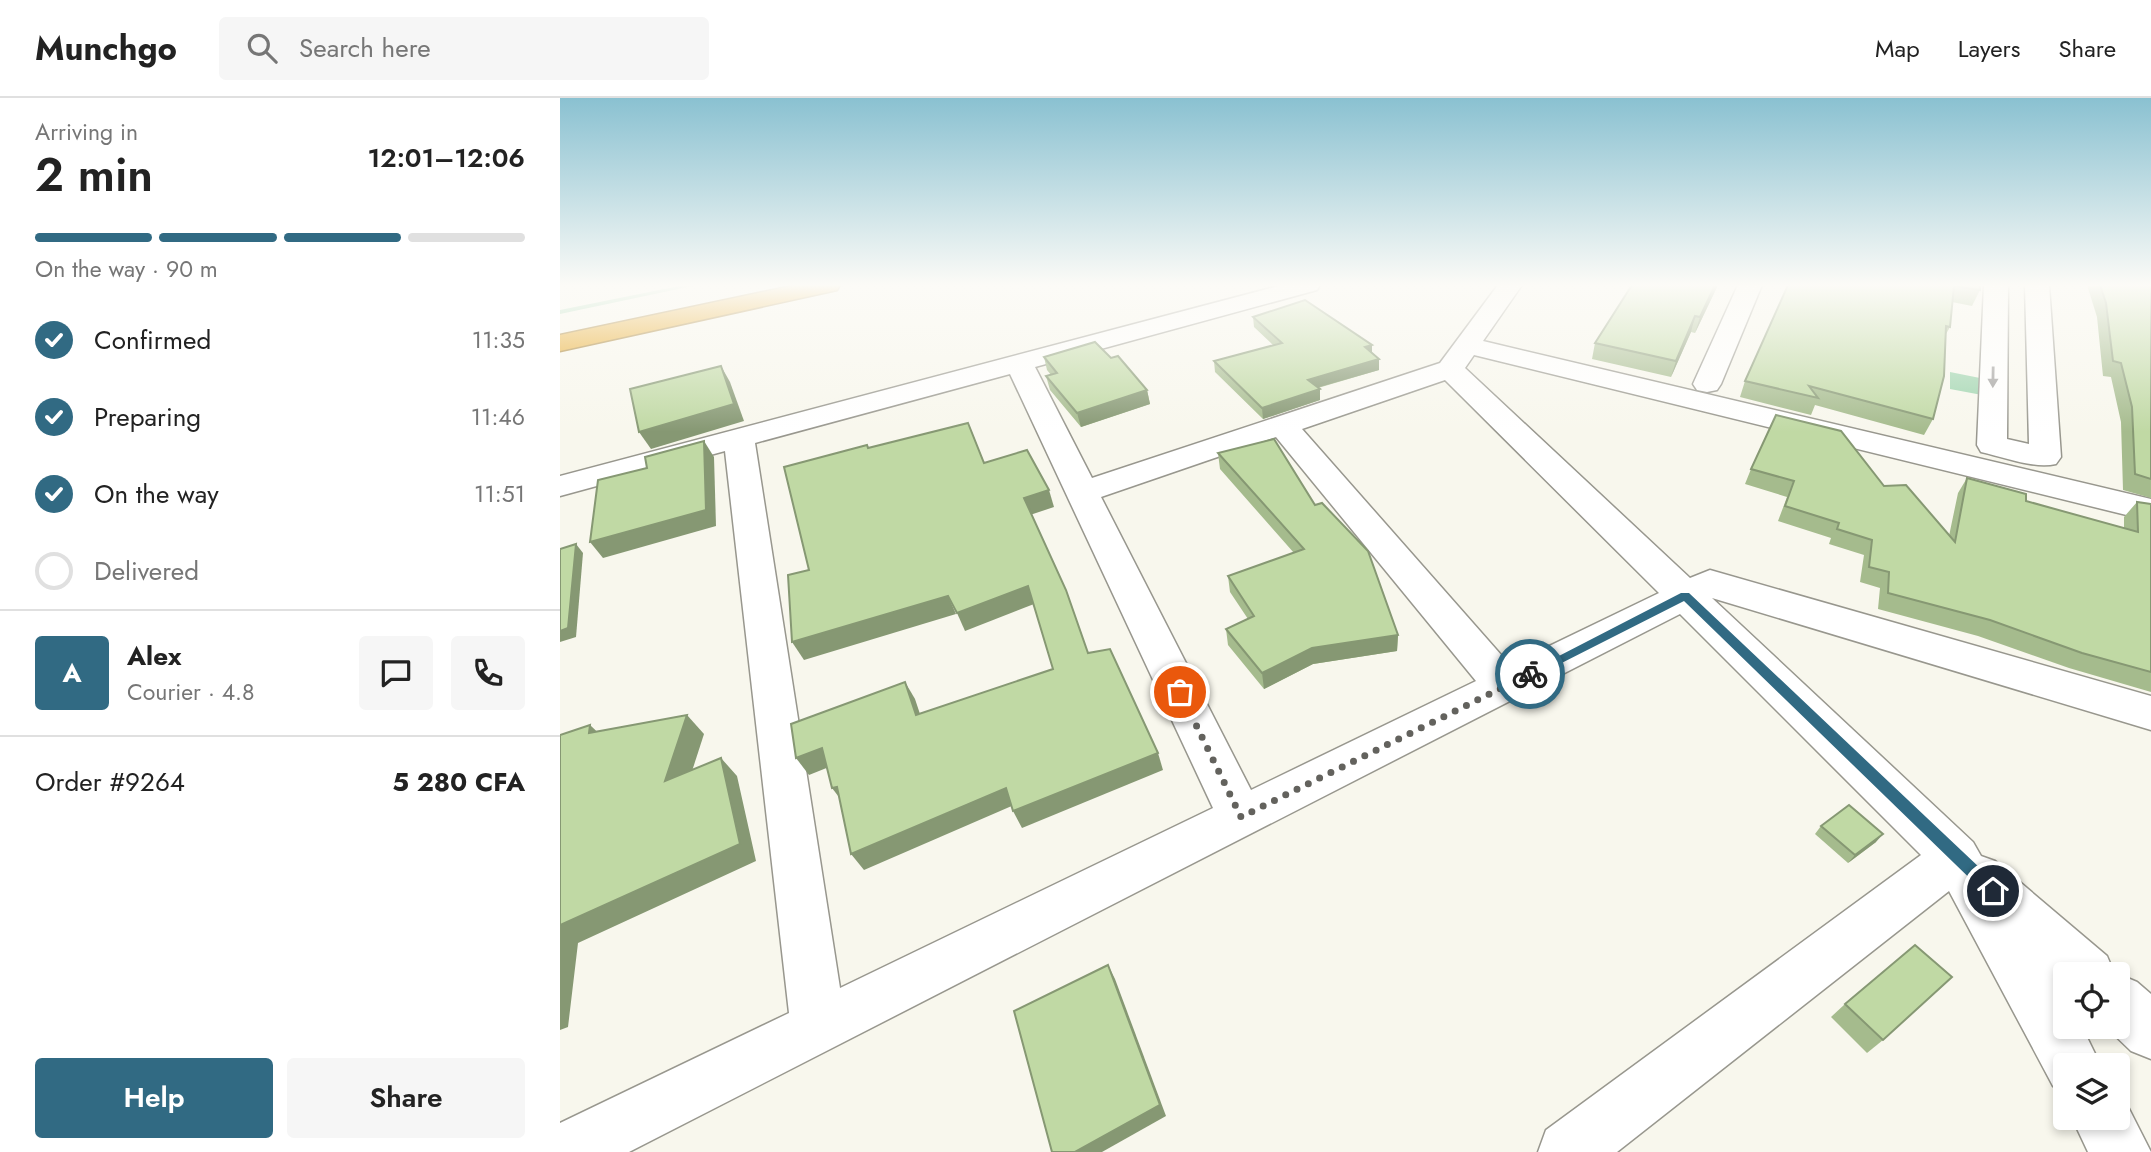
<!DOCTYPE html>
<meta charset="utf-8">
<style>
:root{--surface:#fff;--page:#f6f6f6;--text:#222;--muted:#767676;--line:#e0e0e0;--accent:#316a83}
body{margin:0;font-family:Jost,sans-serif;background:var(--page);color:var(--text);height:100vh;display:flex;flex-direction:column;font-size:26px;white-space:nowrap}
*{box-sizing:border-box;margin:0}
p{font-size:23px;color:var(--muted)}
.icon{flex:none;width:38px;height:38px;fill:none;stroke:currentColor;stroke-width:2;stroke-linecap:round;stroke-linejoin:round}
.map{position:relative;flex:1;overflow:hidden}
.panel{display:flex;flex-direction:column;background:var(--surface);width:560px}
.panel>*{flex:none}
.buttons{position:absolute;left:1493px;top:864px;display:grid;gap:14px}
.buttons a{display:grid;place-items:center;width:77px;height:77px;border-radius:7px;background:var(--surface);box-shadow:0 4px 10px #0003;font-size:35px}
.pin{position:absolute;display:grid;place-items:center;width:60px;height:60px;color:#fff;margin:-30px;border:4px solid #fff;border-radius:50%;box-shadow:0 2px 7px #0007}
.courier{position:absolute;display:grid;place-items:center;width:70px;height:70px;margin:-35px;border:5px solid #316a83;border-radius:50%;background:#fff;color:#222;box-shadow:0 2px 9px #0007}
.overview em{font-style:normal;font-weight:600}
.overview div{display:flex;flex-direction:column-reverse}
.overview{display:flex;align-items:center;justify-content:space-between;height:119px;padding:0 35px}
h1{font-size:46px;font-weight:600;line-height:52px}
.bar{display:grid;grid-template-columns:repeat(4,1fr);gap:10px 7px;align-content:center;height:84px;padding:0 35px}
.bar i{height:9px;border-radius:5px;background:var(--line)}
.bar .active{background:var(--accent)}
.bar p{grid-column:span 4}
.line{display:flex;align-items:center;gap:18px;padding:0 35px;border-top:2px solid var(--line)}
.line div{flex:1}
.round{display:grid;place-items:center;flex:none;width:74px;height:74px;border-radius:7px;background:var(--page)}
ol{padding:0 35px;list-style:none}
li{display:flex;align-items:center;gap:21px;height:77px}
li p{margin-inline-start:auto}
li .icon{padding:7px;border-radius:50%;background:var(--accent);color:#fff;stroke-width:4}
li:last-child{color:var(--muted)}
li i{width:38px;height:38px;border:4px solid var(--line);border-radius:50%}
.button{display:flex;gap:14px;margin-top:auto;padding:14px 35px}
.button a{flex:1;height:80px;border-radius:7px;background:var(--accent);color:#fff;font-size:28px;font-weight:600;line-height:80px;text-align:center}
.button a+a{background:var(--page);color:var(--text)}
header{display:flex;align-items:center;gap:42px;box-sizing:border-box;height:98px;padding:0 35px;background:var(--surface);border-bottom:2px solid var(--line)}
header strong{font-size:33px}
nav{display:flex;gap:38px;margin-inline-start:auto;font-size:24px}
.search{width:490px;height:63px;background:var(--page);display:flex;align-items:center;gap:18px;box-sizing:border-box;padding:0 24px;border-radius:7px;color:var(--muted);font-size:26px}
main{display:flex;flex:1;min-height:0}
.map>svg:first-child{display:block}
.water{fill:#9ed4ae}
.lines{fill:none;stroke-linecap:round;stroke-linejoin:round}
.stream{fill:#9ed4ae;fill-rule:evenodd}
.minor-casing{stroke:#98978e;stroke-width:3}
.highway-casing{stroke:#9c7118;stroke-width:3}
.minor{fill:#fff;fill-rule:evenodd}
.highway{fill:#e6a41d;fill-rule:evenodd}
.wall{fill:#a5bb8d}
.shaded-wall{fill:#869873}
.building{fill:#c0d9a4;stroke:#869873;stroke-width:2}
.oneway{fill:#a1a09f}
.route{fill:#316a83}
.done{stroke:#63625d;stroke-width:7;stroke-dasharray:0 12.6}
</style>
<header>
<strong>Munchgo</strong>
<div class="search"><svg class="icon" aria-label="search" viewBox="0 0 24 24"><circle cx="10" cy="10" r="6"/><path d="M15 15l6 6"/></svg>Search here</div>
<nav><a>Map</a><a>Layers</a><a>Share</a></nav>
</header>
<main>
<section class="panel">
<div class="overview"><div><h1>2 min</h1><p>Arriving in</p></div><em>12:01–12:06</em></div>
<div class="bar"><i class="active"></i><i class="active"></i><i class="active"></i><i></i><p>On the way · 90 m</p></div>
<ol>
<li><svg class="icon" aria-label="check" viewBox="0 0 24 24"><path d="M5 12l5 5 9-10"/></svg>Confirmed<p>11:35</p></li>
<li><svg class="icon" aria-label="check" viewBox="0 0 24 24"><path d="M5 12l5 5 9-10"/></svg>Preparing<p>11:46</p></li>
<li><svg class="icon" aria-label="check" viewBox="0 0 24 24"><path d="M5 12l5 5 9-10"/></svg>On the way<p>11:51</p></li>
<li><i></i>Delivered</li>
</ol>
<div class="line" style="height:126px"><b class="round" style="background:var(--accent);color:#fff">A</b><div><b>Alex</b><p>Courier · 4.8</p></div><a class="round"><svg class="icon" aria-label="chat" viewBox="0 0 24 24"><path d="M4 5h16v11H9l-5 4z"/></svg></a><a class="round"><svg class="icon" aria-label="phone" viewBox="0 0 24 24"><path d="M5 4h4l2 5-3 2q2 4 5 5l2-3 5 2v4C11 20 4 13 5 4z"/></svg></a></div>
<div class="line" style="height:91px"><div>Order #9264</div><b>5 280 CFA</b></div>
<div class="button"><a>Help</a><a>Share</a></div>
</section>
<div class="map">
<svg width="1591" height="1054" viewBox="0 0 1591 1054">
<rect width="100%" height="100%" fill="#f8f7ed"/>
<polygon class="water" points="1390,274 1420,280 1422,297 1390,291"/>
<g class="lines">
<polygon class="stream" points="124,187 137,187 0,216 0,212"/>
<defs>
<g id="minor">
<path d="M722,187H760L757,192L475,269L532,380L880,265L938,187H962L923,243L1591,401V423L914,257L905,270L1130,480L1150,472L1591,598V632L1152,500L1413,744L1421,758L1435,763L1547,858L1555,877H1505V892L1495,882L1505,900V929H1522L1541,968H1505V993L1493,988L1389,793L1057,1054H978L986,1032L1361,757L1120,516L69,1054H0V1025L229,915L165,353L0,398V378ZM450,276L653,710L280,890L195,345ZM885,282L1099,495L950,567L742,331ZM716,339L916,583L691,692L541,399Z"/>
<polygon points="1178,187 1202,187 1161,286 1157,292 1147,294 1137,292 1133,286"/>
<path d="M1424,187H1448L1447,341L1469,346L1465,187H1489L1501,359L1496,366C1473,371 1444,359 1421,354L1417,347Z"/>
<polygon points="1558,876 1577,884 1591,896 1591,961 1571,953 1546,929 1558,929"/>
<polygon points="1558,997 1563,999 1591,1054 1528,1054 1512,1020 1558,1020"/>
</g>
<polygon id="highway" points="236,187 280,187 277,192 268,194 0,253 0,237"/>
</defs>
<use href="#minor" class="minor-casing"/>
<use href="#highway" class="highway-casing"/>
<use href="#minor" class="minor"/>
<use href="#highway" class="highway"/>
</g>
<g class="wall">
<polygon points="1158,187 1135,235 1131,234 1111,279 1032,261 1035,245"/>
<polygon points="1420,187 1420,192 1412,208 1392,204 1390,229 1386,236 1373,321 1364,337 1255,307 1251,317 1180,299 1185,283 1223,199"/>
<polygon points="1527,187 1591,187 1591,400 1563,392 1561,324 1551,279 1543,278 1537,219"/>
<polygon points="693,219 812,247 812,256 819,261 819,272 758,290 760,291 760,302 703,321 655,274 654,263 713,247 694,229"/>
<polygon points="484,259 551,260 587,292 590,306 521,329 490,292 486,278 491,277 487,272"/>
<polygon points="658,355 755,407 838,537 837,553 753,566 704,591 668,547 666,531 688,521 670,494 668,478 734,455 660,371"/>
<polygon points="1191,371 1324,388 1389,438 1398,395 1407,380 1466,403 1564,430 1564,419 1577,404 1591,406 1591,594 1509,570 1418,538 1318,511 1320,490 1300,484 1304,457 1269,446 1271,440 1218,423 1227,399 1185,386"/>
<polygon points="1261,728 1316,744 1288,765 1255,736"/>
<polygon points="1285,906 1323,942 1307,955 1271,919"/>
</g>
<g class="shaded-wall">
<polygon points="1155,187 1158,187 1135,235 1140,219"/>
<polygon points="1135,218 1131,234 1111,279 1116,263"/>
<polygon points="812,247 812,258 805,249"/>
<polygon points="819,261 819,272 749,292 748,282"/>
<polygon points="161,268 170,284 184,323 91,351 79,334"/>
<polygon points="760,291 760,302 703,321 702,310"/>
<polygon points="587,292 590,306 521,329 517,315"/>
<polygon points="144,343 154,359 156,428 43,460 30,444"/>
<polygon points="489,392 494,409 470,417 464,400"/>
<polygon points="16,446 23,455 16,539 0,544 0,533"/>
<polygon points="468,488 474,506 405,533 397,515"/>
<polygon points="388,498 396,516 244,562 232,544"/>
<polygon points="838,537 837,553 753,566 704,591 702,575 752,550"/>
<polygon points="345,584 355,601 366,634 356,617"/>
<polygon points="127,617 144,636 123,701 105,683"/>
<polygon points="30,627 49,645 29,635"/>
<polygon points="262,650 274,667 249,677 236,660"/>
<polygon points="598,655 603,672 462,730 453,713"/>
<polygon points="161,660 177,678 196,763 18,845 8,929 0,932 0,827"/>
<polygon points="277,689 285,707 272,690"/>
<polygon points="446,690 454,707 304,772 291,756"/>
<polygon points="1323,736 1316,744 1288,765 1295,757"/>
<polygon points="548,867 555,881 606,1018 542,1054 515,1054"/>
</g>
<g class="building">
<polygon points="1072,187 1155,187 1140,219 1135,218 1116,263 1035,245"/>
<polygon points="1228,187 1420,187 1420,192 1394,188 1390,229 1386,228 1384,278 1373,321 1249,288 1258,300 1185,283"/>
<polygon points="1540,187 1591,187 1591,381 1575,376 1572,309 1561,265 1553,263 1546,205"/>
<polygon points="745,202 812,247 805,249 819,261 748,282 760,291 702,310 654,263 722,245 693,219"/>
<polygon points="535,244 551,260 558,258 587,292 517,315 486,278 497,275 484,259"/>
<polygon points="161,268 174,306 79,334 70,291"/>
<polygon points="1216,317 1281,333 1324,388 1346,387 1395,444 1407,380 1466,396 1466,403 1578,434 1577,404 1591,406 1591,574 1522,555 1430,522 1328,495 1329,474 1309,469 1312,442 1277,431 1279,425 1225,408 1234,383 1191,371"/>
<polygon points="408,325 424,365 467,352 489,392 464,400 506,492 528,555 550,551 598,655 453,713 446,690 291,756 277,689 272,690 262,650 236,660 231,626 345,584 356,617 493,571 468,488 397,515 388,498 232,544 228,477 249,472 224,369 307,347 308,350"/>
<polygon points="714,341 755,407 762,405 808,453 838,537 752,550 702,575 666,531 694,518 668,478 744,451 658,355"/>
<polygon points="144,343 146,412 30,444 38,382 87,370 85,359"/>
<polygon points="16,446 8,530 0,533 0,451"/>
<polygon points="127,617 105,683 161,660 180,746 0,827 0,637 30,627 29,635"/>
<polygon points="1289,707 1323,736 1295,757 1261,728"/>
<polygon points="1355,847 1392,879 1323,942 1285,906"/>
<polygon points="548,867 600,1007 515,1054 492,1054 454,913"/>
</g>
<defs><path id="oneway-solid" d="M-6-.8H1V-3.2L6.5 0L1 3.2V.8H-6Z" transform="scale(1.75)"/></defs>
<use class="oneway" href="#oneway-solid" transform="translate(1433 279) rotate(91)"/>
<linearGradient id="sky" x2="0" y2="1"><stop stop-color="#8ac1d1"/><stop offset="0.56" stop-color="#fcfbf7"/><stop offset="1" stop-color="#fcfbf7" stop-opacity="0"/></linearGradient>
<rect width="1591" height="334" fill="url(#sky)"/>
<polygon class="route" points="1121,495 1129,495 1439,788 1439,798 1428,798 1124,503 974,579 970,580 964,576"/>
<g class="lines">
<polyline class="done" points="620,594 681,719 970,576"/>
</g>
</svg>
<div class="buttons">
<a><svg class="icon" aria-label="locate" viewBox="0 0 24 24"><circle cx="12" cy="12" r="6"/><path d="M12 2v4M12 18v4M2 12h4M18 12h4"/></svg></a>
<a><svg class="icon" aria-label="layers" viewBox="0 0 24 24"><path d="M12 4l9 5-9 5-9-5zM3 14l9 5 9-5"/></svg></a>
</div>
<div class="pin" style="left:620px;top:594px;background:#ea580c"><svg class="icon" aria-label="bag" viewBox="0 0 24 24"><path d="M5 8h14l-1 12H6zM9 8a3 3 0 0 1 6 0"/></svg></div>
<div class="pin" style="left:1433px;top:793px;background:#1f2937"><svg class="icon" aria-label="home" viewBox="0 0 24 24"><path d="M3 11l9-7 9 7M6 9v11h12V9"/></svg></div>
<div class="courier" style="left:970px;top:576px"><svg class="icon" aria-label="bike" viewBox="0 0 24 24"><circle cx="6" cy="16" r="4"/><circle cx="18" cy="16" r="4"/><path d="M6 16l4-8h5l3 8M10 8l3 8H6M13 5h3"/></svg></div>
</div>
</main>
